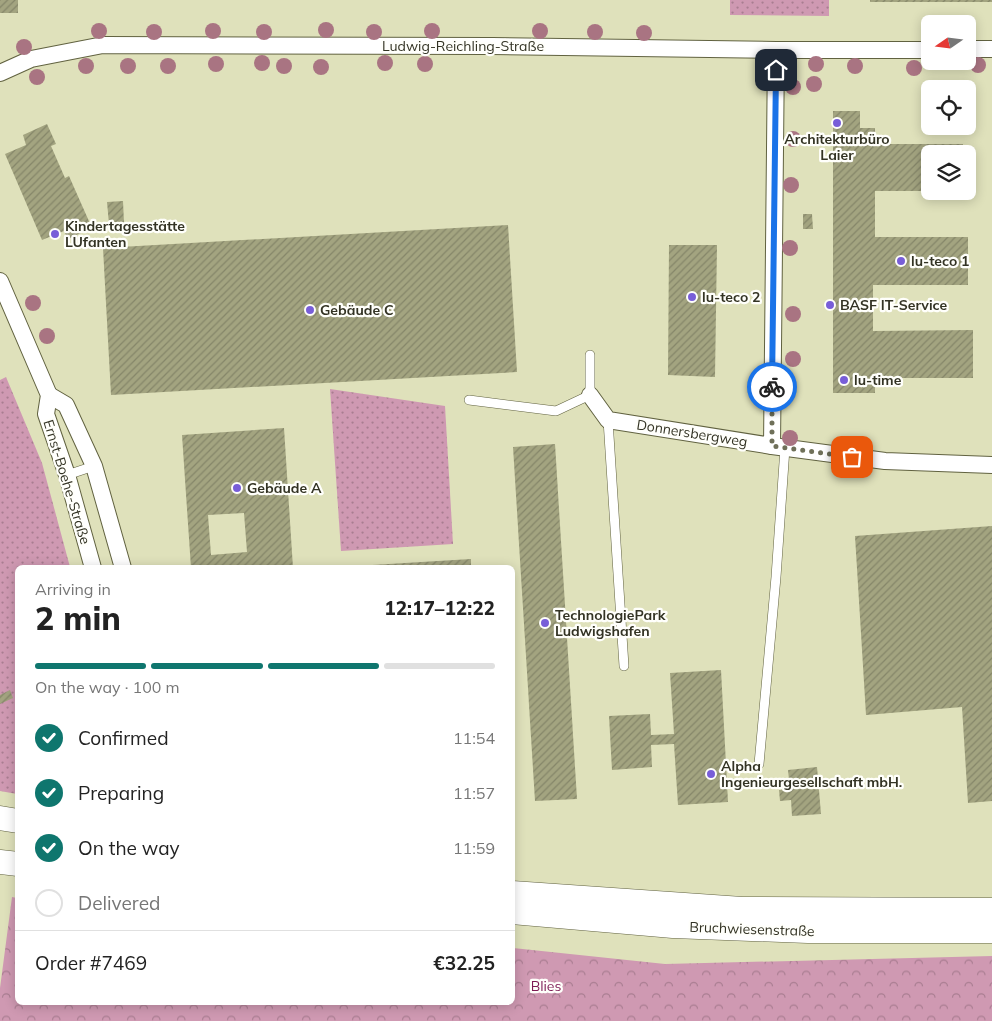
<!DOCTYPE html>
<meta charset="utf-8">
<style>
:root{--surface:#fff;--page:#f2f2f2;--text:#222;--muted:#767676;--line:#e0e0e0;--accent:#0f766e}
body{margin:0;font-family:Mulish,sans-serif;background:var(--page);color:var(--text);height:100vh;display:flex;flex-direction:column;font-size:19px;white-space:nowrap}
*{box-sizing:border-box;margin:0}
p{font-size:16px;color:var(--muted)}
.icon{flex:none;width:28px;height:28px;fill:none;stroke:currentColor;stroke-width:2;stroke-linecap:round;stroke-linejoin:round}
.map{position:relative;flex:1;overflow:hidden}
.details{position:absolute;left:15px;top:565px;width:500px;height:440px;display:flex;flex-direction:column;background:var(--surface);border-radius:8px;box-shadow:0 2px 12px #0003}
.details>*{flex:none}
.needle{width:32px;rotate:256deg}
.buttons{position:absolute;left:921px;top:15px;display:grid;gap:10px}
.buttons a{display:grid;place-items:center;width:55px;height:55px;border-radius:8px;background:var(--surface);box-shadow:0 2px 12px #0003;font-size:25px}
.pin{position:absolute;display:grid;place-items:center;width:42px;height:42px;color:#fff;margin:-21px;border-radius:10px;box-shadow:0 2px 8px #0006}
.courier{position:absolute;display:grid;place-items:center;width:50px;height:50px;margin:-25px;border:4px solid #1a73e8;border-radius:50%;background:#fff;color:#222;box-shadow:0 1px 6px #0007}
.summary em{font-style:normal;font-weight:800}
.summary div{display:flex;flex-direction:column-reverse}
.summary{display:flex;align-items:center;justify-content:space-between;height:85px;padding:0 20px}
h1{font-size:32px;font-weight:800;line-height:38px}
.bar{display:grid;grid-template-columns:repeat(4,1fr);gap:8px 5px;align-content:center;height:60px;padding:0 20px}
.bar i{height:6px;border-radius:4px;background:var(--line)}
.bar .active{background:var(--accent)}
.bar p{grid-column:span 4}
.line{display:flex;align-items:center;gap:12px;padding:0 20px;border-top:1px solid var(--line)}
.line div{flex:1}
ol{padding:0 20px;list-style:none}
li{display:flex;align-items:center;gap:15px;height:55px}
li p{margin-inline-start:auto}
li .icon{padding:5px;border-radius:50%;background:var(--accent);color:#fff;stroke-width:4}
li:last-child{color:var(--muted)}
li i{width:28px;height:28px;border:2px solid var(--line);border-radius:50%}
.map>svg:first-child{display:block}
.grass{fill:url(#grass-dots)}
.park{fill:url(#park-crowns)}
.building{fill:url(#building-hatch);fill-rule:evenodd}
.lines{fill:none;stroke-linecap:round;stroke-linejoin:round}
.lane-casing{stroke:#616240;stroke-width:10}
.street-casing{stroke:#616240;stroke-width:18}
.secondary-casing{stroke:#616240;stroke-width:25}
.lane{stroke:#fff;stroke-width:9}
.street{stroke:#fff;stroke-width:16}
.secondary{stroke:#fff;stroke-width:24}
.tree{fill:#a97482}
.done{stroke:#6f7059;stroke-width:5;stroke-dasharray:0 9}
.route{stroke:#1a73e8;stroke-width:6}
.poi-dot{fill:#785ed8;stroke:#fffffb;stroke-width:2}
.labels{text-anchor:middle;stroke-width:4.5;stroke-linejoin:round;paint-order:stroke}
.street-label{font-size:14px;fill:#333324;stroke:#fffffb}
.poi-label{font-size:14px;font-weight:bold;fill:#333324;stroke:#fffffb;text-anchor:start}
.park-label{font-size:14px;fill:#7c1b54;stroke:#fffffb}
</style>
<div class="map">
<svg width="992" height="1021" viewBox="0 0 992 1021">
<defs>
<pattern id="grass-dots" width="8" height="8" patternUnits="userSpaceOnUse" patternTransform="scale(1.25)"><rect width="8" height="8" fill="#cf99b2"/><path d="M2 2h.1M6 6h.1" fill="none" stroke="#a97d91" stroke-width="1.8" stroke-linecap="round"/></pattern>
<pattern id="park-crowns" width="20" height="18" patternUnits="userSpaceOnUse" patternTransform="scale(1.25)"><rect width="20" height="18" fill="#cf99b2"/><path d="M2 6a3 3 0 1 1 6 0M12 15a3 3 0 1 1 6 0" fill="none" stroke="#a97d91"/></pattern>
<pattern id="building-hatch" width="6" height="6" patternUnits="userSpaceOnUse" patternTransform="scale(1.25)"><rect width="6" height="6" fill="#a3a480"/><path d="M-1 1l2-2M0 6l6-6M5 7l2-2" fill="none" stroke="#858669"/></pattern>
</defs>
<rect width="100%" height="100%" fill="#dfe1bb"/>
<g class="grass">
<polygon points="730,0 829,0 829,16 730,15"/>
<polygon points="6,377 42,463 70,567 18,568 17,794 0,791 0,380"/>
<polygon points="330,389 445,406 453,544 341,551"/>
</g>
<polygon class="park" points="12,897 17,898 18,1002 512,1002 513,948 665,964 992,956 992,1021 0,1021 0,988"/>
<g class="building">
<rect x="0" y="0" width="18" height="13"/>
<rect x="870" y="0" width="122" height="2"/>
<polygon points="833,111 860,111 860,128 875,128 875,144 963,144 963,154 930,154 930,191 875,191 875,237 968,237 968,285 873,285 873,331 973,330 973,378 875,378 875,393 833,393"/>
<polygon points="47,124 56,144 51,146 65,178 69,176 92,228 68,239 64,231 42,240 5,154 26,145 23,135"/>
<polygon points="123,201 124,223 109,224 107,202"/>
<polygon points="803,214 812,214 813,229 803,229"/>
<polygon points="508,225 517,372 111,395 103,248"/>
<polygon points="669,245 717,245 715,377 668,375"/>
<path d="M284,428L293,568H191L182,435ZM244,513L247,552L211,555L208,515Z"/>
<polygon points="555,444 577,799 535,801 513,447"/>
<polygon points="992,526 992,801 968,803 962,707 866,715 855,536"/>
<polygon points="471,559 471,568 356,568 356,566"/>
<polygon points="721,670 728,802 678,805 674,744 651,745 652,767 612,770 609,716 650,714 651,735 674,734 670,673"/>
<polygon points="10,690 13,698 0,704 0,695"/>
<polygon points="817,767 821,814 792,816 791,800 780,801 779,790 790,789 788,770"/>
</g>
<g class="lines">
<defs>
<g id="lane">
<polyline points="469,400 556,411 590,395 590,355"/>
<polyline points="608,420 624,666"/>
<polyline points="67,475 94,466"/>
<polyline points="759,764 776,577 785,448"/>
</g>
<g id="street">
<polyline points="968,49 992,49"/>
<polyline points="0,73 31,59 103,45 492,46 776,50 930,50"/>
<polyline points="0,281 49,395 46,414 67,475 93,568"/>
<polyline points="49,395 66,405 94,466 123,568"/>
<polyline points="590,395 608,420 772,446 776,50"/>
<polyline points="772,446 885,461 992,465"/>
</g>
<g id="secondary">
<polyline points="0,818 18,821"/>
<polyline points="0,862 18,864"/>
<polyline points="512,893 742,909 992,910"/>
<polyline points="512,912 673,926 808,931 992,931"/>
</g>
</defs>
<use href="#lane" class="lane-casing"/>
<use href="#street" class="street-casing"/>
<use href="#secondary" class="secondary-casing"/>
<use href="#lane" class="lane"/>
<use href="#street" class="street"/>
<use href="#secondary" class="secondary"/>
</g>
<g class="tree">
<circle cx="326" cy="30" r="8"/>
<circle cx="99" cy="31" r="8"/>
<circle cx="213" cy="31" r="8"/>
<circle cx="432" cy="31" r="8"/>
<circle cx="540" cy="31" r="8"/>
<circle cx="154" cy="32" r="8"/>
<circle cx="264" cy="32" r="8"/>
<circle cx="374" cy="32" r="8"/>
<circle cx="595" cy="32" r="8"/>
<circle cx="644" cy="33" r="8"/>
<circle cx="24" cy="47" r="8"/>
<circle cx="262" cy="63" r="8"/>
<circle cx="385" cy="63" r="8"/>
<circle cx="216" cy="64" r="8"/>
<circle cx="425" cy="64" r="8"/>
<circle cx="816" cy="64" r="8"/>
<circle cx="978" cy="65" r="8"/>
<circle cx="86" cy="66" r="8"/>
<circle cx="128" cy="66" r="8"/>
<circle cx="168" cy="66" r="8"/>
<circle cx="284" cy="66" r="8"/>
<circle cx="855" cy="66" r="8"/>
<circle cx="321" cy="67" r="8"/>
<circle cx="914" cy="68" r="8"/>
<circle cx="37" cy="77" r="8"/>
<circle cx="814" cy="84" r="8"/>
<circle cx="793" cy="87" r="8"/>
<circle cx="793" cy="139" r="8"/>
<circle cx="791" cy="185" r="8"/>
<circle cx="790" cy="248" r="8"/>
<circle cx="33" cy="303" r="8"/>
<circle cx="793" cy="314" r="8"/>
<circle cx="47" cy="336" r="8"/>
<circle cx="793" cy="359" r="8"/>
<circle cx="790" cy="438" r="8"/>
</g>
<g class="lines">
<polyline class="done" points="772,387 772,446 852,457"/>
<polyline class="route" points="772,387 776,70"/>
</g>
<g class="poi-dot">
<circle cx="837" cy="123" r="5"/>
<circle cx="55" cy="234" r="5"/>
<circle cx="901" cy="261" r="5"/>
<circle cx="692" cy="297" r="5"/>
<circle cx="830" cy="305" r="5"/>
<circle cx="310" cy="310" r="5"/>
<circle cx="844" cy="380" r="5"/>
<circle cx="237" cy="488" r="5"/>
<circle cx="545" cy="623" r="5"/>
<circle cx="711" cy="774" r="5"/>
</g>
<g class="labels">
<g class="street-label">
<text x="463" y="51">Ludwig-Reichling-Straße</text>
<text transform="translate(692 433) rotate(9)" y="5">Donnersbergweg</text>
<text transform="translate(67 482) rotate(73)" y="5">Ernst-Boehe-Straße</text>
<text transform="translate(752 929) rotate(2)" y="5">Bruchwiesenstraße</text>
</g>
<g class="poi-label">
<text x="837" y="144" text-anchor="middle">Architekturbüro<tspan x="837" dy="16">Laier</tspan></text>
<text x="65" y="231">Kindertagesstätte<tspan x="65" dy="16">LUfanten</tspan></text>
<text x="911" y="266">lu-teco 1</text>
<text x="702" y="302">lu-teco 2</text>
<text x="840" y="310">BASF IT-Service</text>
<text x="320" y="315">Gebäude C</text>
<text x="854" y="385">lu-time</text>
<text x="247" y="493">Gebäude A</text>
<text x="555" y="620">TechnologiePark<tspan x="555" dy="16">Ludwigshafen</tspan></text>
<text x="721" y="771">Alpha<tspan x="721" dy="16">Ingenieurgesellschaft mbH.</tspan></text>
</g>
<g class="park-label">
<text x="546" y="991">Blies</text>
</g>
</g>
</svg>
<div class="buttons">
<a><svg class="needle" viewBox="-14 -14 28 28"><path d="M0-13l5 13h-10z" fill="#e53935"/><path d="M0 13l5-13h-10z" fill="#767676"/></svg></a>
<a><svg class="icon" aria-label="locate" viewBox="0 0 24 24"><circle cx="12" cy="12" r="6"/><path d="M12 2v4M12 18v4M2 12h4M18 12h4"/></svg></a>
<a><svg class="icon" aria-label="layers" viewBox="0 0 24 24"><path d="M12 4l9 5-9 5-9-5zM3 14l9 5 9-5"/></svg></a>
</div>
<div class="pin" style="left:852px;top:457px;background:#ea580c"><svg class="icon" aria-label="bag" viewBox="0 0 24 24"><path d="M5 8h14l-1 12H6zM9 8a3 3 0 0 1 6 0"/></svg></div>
<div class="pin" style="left:776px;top:70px;background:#1f2937"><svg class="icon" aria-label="home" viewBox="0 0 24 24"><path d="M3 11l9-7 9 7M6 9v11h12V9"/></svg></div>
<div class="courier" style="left:772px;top:387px"><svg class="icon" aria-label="bike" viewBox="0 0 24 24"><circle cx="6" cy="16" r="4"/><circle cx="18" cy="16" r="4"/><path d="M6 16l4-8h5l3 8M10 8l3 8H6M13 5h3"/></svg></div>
<section class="details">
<div class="summary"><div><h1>2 min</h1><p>Arriving in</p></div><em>12:17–12:22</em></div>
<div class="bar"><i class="active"></i><i class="active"></i><i class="active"></i><i></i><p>On the way · 100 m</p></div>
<ol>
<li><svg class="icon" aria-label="check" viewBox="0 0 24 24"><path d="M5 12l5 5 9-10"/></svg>Confirmed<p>11:54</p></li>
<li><svg class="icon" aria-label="check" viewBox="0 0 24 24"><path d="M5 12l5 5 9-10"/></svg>Preparing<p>11:57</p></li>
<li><svg class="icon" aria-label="check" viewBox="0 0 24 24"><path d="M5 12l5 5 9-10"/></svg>On the way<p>11:59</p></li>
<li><i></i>Delivered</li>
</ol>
<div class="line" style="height:65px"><div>Order #7469</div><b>€32.25</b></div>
</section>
</div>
